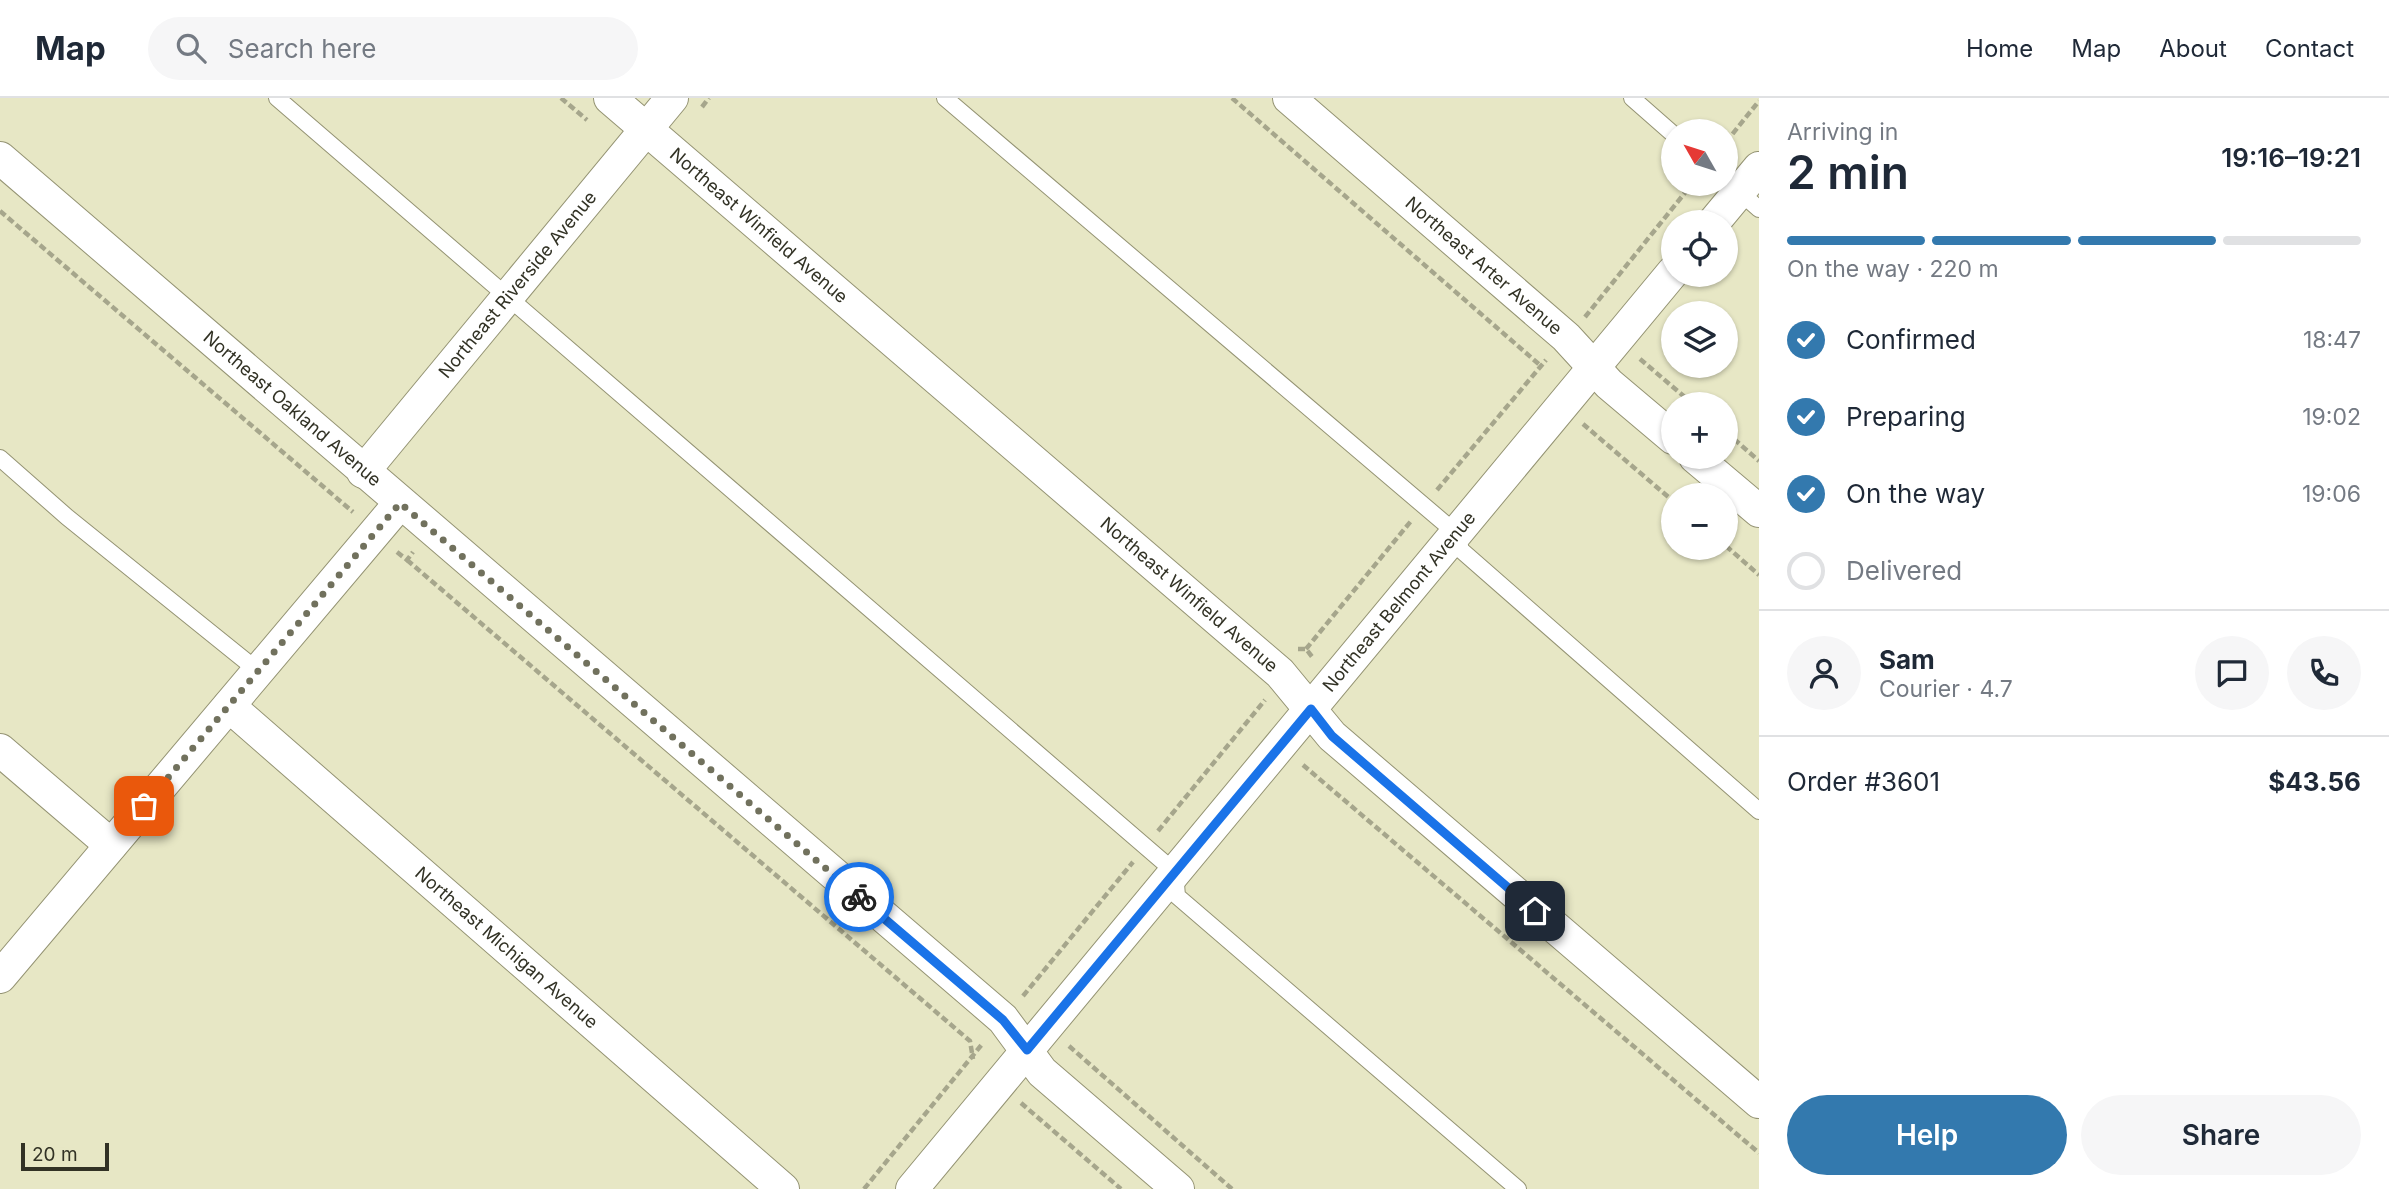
<!DOCTYPE html>
<meta charset="utf-8">
<style>
:root{--surface:#fff;--page:#f6f6f7;--text:#1f2937;--muted:#747a83;--line:#e0e1e3;--accent:#3379ae}
body{margin:0;font-family:Inter,sans-serif;background:var(--page);color:var(--text);height:100vh;display:flex;flex-direction:column;font-size:26px;white-space:nowrap}
*{box-sizing:border-box;margin:0}
p{font-size:23px;color:var(--muted)}
.icon{flex:none;width:38px;height:38px;fill:none;stroke:currentColor;stroke-width:2;stroke-linecap:round;stroke-linejoin:round}
.map{position:relative;flex:1;overflow:hidden}
.drawer{display:flex;flex-direction:column;background:var(--surface);width:630px}
.drawer>*{flex:none}
.needle{width:46px;rotate:309deg}
.tools{position:absolute;left:1661px;top:21px;display:grid;gap:14px}
.tools a{display:grid;place-items:center;width:77px;height:77px;border-radius:50%;background:var(--surface);box-shadow:0 2px 5px #0004;font-size:35px}
.scale{position:absolute;left:21px;bottom:18px;width:88px;box-sizing:border-box;padding-left:7px;border:4px solid #323225;border-top:0;font-size:19px;line-height:24px;white-space:nowrap;color:#323225;-webkit-text-stroke:5px #e7e7c5;paint-order:stroke}
.pin{position:absolute;display:grid;place-items:center;width:60px;height:60px;color:#fff;margin:-30px;border-radius:14px;box-shadow:0 4px 10px #0006}
.courier{position:absolute;display:grid;place-items:center;width:70px;height:70px;margin:-35px;border:5px solid #1a73e8;border-radius:50%;background:#fff;color:#222;box-shadow:0 2px 9px #0007}
.summary em{font-style:normal;font-weight:600}
.summary div{display:flex;flex-direction:column-reverse}
.summary{display:flex;align-items:center;justify-content:space-between;height:119px;padding:0 28px}
h1{font-size:46px;font-weight:600;line-height:52px}
.bar{display:grid;grid-template-columns:repeat(4,1fr);gap:10px 7px;align-content:center;height:84px;padding:0 28px}
.bar i{height:9px;border-radius:5px;background:var(--line)}
.bar .active{background:var(--accent)}
.bar p{grid-column:span 4}
.line{display:flex;align-items:center;gap:18px;padding:0 28px;border-top:2px solid var(--line)}
.line div{flex:1}
.round{display:grid;place-items:center;flex:none;width:74px;height:74px;border-radius:37px;background:var(--page)}
ol{padding:0 28px;list-style:none}
li{display:flex;align-items:center;gap:21px;height:77px}
li p{margin-inline-start:auto}
li .icon{padding:7px;border-radius:50%;background:var(--accent);color:#fff;stroke-width:4}
li:last-child{color:var(--muted)}
li i{width:38px;height:38px;border:4px solid var(--line);border-radius:50%}
.primary-button{display:flex;gap:14px;margin-top:auto;padding:14px 28px}
.primary-button a{flex:1;height:80px;border-radius:42px;background:var(--accent);color:#fff;font-size:28px;font-weight:600;line-height:80px;text-align:center}
.primary-button a+a{background:var(--page);color:var(--text)}
header{display:flex;align-items:center;gap:42px;box-sizing:border-box;height:98px;padding:0 35px;background:var(--surface);border-bottom:2px solid var(--line)}
header strong{font-size:33px}
nav{display:flex;gap:38px;margin-inline-start:auto;font-size:24px}
.search{width:490px;height:63px;background:var(--page);display:flex;align-items:center;gap:18px;box-sizing:border-box;padding:0 24px;border-radius:38px;color:var(--muted);font-size:26px}
main{display:flex;flex:1;min-height:0}
.map>svg:first-child{display:block}
.lines{fill:none;stroke-linecap:round;stroke-linejoin:round}
.service-casing{stroke:#949373;stroke-width:18}
.minor-casing{stroke:#949373;stroke-width:34}
.path{stroke:#a6a68c;stroke-width:4.5;stroke-dasharray:7 3.5;stroke-linecap:butt}
.service{stroke:#fff;stroke-width:16}
.minor{stroke:#fff;stroke-width:32}
.done{stroke:#71715d;stroke-width:7;stroke-dasharray:0 12.6}
.route{stroke:#1a73e8;stroke-width:9}
.labels{text-anchor:middle;stroke-width:6;stroke-linejoin:round;paint-order:stroke}
.street-label{font-size:18px;fill:#323225;stroke:#e7e7c5}
</style>
<header>
<strong>Map</strong>
<div class="search"><svg class="icon" aria-label="search" viewBox="0 0 24 24"><circle cx="10" cy="10" r="6"/><path d="M15 15l6 6"/></svg>Search here</div>
<nav><a>Home</a><a>Map</a><a>About</a><a>Contact</a></nav>
</header>
<main>
<div class="map">
<svg width="1759" height="1091" viewBox="0 0 1759 1091">
<rect width="100%" height="100%" fill="#e7e7c5"/>
<g class="lines">
<defs>
<g id="service">
<polyline points="277,0 1175,774 1177,798 1518,1091"/>
<polyline points="945,0 1456,435 1461,452 1759,713"/>
<polyline points="1632,0 1673,36"/>
<polyline points="1726,82 1759,111"/>
<polyline points="0,360 67,419 258,573"/>
</g>
<g id="minor">
<path id="s1" d="M610,0L1280,575L1332,638L1759,1004"/>
<path id="s2" d="M1289,0L1566,239L1609,286L1673,340"/>
<path id="s3" d="M0,60L1003,921L1042,974L1178,1091"/>
<polyline points="1714,124 1759,70"/>
<polyline points="1695,359 1759,413"/>
<path id="s4" d="M363,374L672,0"/>
<path id="s5" d="M229,608L783,1091"/>
<polyline points="0,652 111,747"/>
<polyline points="0,879 400,405"/>
<path id="s6" d="M912,1091L1673,174"/>
</g>
</defs>
<use href="#service" class="service-casing"/>
<use href="#minor" class="minor-casing"/>
<g class="path">
<polyline points="561,0 587,22"/>
<polyline points="1232,0 1541,268"/>
<polyline points="702,9 709,0"/>
<polyline points="1726,44 1759,3"/>
<polyline points="0,113 353,414"/>
<polyline points="1585,219 1692,86"/>
<polyline points="1640,261 1693,306"/>
<polyline points="1583,326 1673,403"/>
<polyline points="1726,334 1759,363"/>
<polyline points="1437,392 1546,262"/>
<polyline points="1726,448 1759,477"/>
<polyline points="397,454 407,462 413,454"/>
<polyline points="407,462 970,943 973,961"/>
<polyline points="1298,551 1306,551 1313,560"/>
<polyline points="1306,551 1411,423"/>
<polyline points="1303,667 1759,1055"/>
<polyline points="1158,733 1265,602"/>
<polyline points="1023,898 1133,764"/>
<polyline points="1069,948 1232,1091"/>
<polyline points="1021,1005 1121,1091"/>
<polyline points="864,1091 983,945"/>
</g>
<use href="#service" class="service"/>
<use href="#minor" class="minor"/>
</g>
<g class="lines">
<polyline class="done" points="144,708 400,405 859,799"/>
<polyline class="route" points="859,799 1003,922 1027,952 1311,611 1332,638 1535,813"/>
</g>
<g class="labels">
<g class="street-label">
<text dy="6" stroke="none"><textPath href="#s1" startOffset="196">Northeast Winfield Avenue</textPath></text>
<text dy="6" stroke="none"><textPath href="#s2" startOffset="257">Northeast Arter Avenue</textPath></text>
<text dy="6" stroke="none"><textPath href="#s4" startOffset="243">Northeast Riverside Avenue</textPath></text>
<text dy="6" stroke="none"><textPath href="#s3" startOffset="385">Northeast Oakland Avenue</textPath></text>
<text dy="6" stroke="none"><textPath href="#s1" startOffset="763">Northeast Winfield Avenue</textPath></text>
<text dy="6" stroke="none"><textPath href="#s6" startOffset="763">Northeast Belmont Avenue</textPath></text>
<text dy="6" stroke="none"><textPath href="#s5" startOffset="368">Northeast Michigan Avenue</textPath></text>
</g>
</g>
</svg>
<div class="tools">
<a><svg class="needle" viewBox="-14 -14 28 28"><path d="M0-13l5 13h-10z" fill="#e53935"/><path d="M0 13l5-13h-10z" fill="#747a83"/></svg></a>
<a><svg class="icon" aria-label="locate" viewBox="0 0 24 24"><circle cx="12" cy="12" r="6"/><path d="M12 2v4M12 18v4M2 12h4M18 12h4"/></svg></a>
<a><svg class="icon" aria-label="layers" viewBox="0 0 24 24"><path d="M12 4l9 5-9 5-9-5zM3 14l9 5 9-5"/></svg></a>
<a>+</a>
<a>−</a>
</div>
<div class="scale">20 m</div>
<div class="pin" style="left:144px;top:708px;background:#ea580c"><svg class="icon" aria-label="bag" viewBox="0 0 24 24"><path d="M5 8h14l-1 12H6zM9 8a3 3 0 0 1 6 0"/></svg></div>
<div class="pin" style="left:1535px;top:813px;background:#1f2937"><svg class="icon" aria-label="home" viewBox="0 0 24 24"><path d="M3 11l9-7 9 7M6 9v11h12V9"/></svg></div>
<div class="courier" style="left:859px;top:799px"><svg class="icon" aria-label="bike" viewBox="0 0 24 24"><circle cx="6" cy="16" r="4"/><circle cx="18" cy="16" r="4"/><path d="M6 16l4-8h5l3 8M10 8l3 8H6M13 5h3"/></svg></div>
</div>
<section class="drawer">
<div class="summary"><div><h1>2 min</h1><p>Arriving in</p></div><em>19:16–19:21</em></div>
<div class="bar"><i class="active"></i><i class="active"></i><i class="active"></i><i></i><p>On the way · 220 m</p></div>
<ol>
<li><svg class="icon" aria-label="check" viewBox="0 0 24 24"><path d="M5 12l5 5 9-10"/></svg>Confirmed<p>18:47</p></li>
<li><svg class="icon" aria-label="check" viewBox="0 0 24 24"><path d="M5 12l5 5 9-10"/></svg>Preparing<p>19:02</p></li>
<li><svg class="icon" aria-label="check" viewBox="0 0 24 24"><path d="M5 12l5 5 9-10"/></svg>On the way<p>19:06</p></li>
<li><i></i>Delivered</li>
</ol>
<div class="line" style="height:126px"><a class="round"><svg class="icon" aria-label="person" viewBox="0 0 24 24"><circle cx="12" cy="8" r="4"/><path d="M4 21q1-7 8-7t8 7"/></svg></a><div><b>Sam</b><p>Courier · 4.7</p></div><a class="round"><svg class="icon" aria-label="chat" viewBox="0 0 24 24"><path d="M4 5h16v11H9l-5 4z"/></svg></a><a class="round"><svg class="icon" aria-label="phone" viewBox="0 0 24 24"><path d="M5 4h4l2 5-3 2q2 4 5 5l2-3 5 2v4C11 20 4 13 5 4z"/></svg></a></div>
<div class="line" style="height:91px"><div>Order #3601</div><b>$43.56</b></div>
<div class="primary-button"><a>Help</a><a>Share</a></div>
</section>
</main>
